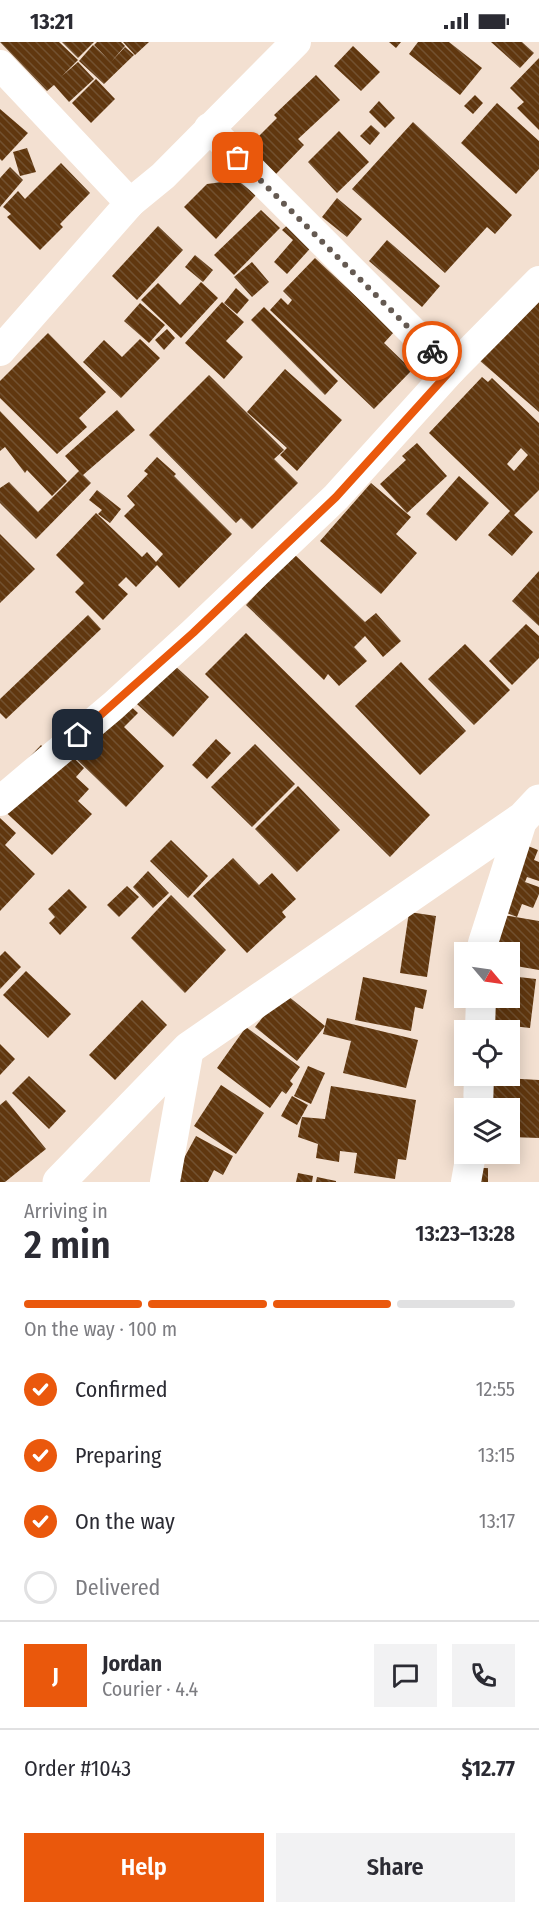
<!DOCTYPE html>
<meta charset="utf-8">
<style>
:root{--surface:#fff;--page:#f2f2f3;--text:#2b2b33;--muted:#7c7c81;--line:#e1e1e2;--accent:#ea580c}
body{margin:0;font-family:"Fira Sans Condensed",sans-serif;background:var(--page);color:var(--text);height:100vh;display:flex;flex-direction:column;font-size:22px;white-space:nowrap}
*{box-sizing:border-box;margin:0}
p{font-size:20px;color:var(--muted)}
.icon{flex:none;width:33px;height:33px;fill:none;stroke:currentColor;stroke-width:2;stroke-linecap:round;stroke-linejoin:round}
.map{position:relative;height:1140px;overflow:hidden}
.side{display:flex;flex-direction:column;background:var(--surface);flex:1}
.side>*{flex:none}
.needle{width:39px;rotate:119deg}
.tools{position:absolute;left:454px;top:900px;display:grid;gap:12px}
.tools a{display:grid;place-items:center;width:66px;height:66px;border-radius:0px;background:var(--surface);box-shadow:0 3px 15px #0003;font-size:30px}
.pin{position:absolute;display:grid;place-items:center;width:51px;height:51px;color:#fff;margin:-26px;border-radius:12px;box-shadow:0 3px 9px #0006}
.courier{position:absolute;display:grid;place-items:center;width:60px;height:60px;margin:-30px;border:4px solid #ea580c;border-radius:50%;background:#fff;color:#222;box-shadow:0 2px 8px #0007}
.summary em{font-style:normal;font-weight:600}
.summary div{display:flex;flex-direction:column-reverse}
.summary{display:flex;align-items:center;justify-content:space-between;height:102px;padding:0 24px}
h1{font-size:39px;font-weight:600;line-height:45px}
.bar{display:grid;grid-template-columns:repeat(4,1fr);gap:9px 6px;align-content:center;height:72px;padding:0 24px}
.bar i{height:8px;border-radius:4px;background:var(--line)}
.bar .selected{background:var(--accent)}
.bar p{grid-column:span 4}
.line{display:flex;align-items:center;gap:15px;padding:0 24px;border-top:2px solid var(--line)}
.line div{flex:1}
.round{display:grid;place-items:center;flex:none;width:63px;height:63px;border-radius:0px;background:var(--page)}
ol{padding:0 24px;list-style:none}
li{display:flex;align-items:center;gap:18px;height:66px}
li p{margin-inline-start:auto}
li .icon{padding:6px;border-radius:50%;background:var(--accent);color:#fff;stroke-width:4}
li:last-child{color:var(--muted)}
li i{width:33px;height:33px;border:3px solid var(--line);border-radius:50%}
.primary-button{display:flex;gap:12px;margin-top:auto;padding:12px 24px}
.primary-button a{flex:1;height:69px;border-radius:0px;background:var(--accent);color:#fff;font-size:24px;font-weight:600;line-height:69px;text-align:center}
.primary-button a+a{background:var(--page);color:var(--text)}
.status{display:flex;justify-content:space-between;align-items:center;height:42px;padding:0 30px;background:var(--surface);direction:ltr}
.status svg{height:16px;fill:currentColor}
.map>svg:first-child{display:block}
.building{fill:url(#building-back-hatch);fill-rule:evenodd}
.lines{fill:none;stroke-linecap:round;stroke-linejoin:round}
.minor{stroke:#fff;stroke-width:30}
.secondary{stroke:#fff;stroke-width:33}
.done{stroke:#655a52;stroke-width:6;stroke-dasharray:0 10.8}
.route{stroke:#ea580c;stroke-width:8}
</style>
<div class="status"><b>13:21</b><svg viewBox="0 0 49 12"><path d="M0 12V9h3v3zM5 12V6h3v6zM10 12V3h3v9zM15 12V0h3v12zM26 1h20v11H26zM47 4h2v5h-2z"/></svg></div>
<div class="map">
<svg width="539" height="1140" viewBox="0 0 539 1140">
<defs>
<pattern id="building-back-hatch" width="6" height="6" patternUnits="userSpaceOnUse" patternTransform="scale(1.5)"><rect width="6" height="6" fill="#60370f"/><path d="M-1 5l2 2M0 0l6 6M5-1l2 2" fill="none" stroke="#725130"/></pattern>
</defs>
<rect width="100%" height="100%" fill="#f3e0d1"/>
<g class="building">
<polygon points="0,0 59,0 78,18 62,34 78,20 94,37 69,60 54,43 47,49"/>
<polygon points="62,0 94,0 78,16"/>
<polygon points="97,0 121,0 125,4 111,20 125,5 134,13 104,42 79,19 93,3 108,17 94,3"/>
<polygon points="123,0 149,0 135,13"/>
<polygon points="389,0 401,0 396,6"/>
<polygon points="418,0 449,0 482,26 460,53 409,12"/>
<polygon points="491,0 522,0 534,11 520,26"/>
<polygon points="353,4 380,30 361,49 334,24"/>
<polygon points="539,16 539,88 517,66 524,60 510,46"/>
<polygon points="316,33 340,58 298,97 304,103 276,132 249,104 277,76 274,73"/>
<polygon points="96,37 115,57 91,81 72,61"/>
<polygon points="475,53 483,61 473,72 464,64"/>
<polygon points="379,59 395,76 385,86 369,70"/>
<polygon points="497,61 539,99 539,127 516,152 461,101"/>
<polygon points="0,67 28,91 2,119 0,117"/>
<polygon points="413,80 512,173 495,192 487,185 445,231 352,147"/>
<polygon points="371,83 380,91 370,103 360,94"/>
<polygon points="339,89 369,120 337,151 308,120"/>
<polygon points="27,106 36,130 20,134 13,110"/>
<polygon points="61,121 90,151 60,182 63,185 40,208 7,175 11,172 3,165 18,149 25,157"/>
<polygon points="10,125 23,138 0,165 0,136"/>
<polygon points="237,138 256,153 216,197 184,165 207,142"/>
<polygon points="337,156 362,177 347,195 322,175"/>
<polygon points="261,168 280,186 234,233 214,213"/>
<polygon points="292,179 316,200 287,232 274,220 293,198 282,188"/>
<polygon points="158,184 183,208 137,258 112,234"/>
<polygon points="387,198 440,244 422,265 369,219"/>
<polygon points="195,213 213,228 203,240 185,225"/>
<polygon points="315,216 394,290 384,301 412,328 374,367 270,268 281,256 288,263 292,258 283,249"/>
<polygon points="252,220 269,240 252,255 234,235"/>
<polygon points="201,240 218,256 181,296 141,258 158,241 180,263"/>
<polygon points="236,246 249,258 237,272 224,261"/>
<polygon points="539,256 539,370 479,318"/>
<polygon points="222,260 244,280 226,299 243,315 224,337 185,301"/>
<polygon points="140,261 165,283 149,301 124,279"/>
<polygon points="264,265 338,339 325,353 251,278"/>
<polygon points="167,287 175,296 164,308 155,298"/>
<polygon points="48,291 106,350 79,376 87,385 57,412 0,356 0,339"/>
<polygon points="140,297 160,316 121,356 83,320 104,298 122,315"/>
<polygon points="285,327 342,378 297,429 280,413 287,406 247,370"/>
<polygon points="209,333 284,408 274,417 298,441 252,487 241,476 236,481 149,393"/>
<path d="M482,335L488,340L492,336L539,381V448L514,473L533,490L512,514L488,493L510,469L429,391ZM521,406L528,413L514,429L507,422Z"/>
<polygon points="117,368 135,388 83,433 91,441 36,497 0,461 0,446 9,440 38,470 79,429 65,414"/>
<polygon points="0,369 67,439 52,454 27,428 25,431 5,405 0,409"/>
<polygon points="417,401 447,434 407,471 380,442 406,418 402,414"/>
<polygon points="157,415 176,432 174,434 232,492 179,546 157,523 136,545 126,535 118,543 128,552 103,578 75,550 84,541 56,513 96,471 142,515 147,510 156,520 163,512 124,474 135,463 127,454 148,432 144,429"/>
<polygon points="459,434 489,461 456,499 426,472"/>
<polygon points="371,441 411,475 396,492 417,511 381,552 320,499"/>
<polygon points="97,448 121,467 110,481 98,472 102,468 89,458"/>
<polygon points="0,492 35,527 0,561"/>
<polygon points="294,512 365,580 376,571 401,599 383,615 365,594 354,605 367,619 339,644 328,632 324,638 246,563"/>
<polygon points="539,529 539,584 512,559"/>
<polygon points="88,573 101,587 6,677 0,671 0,657"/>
<polygon points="526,582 539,594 539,616 512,643 489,619"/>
<polygon points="246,591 430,773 390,815 205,632"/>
<polygon points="465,602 510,648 474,683 428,637"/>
<polygon points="162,612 209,655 173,695 126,652"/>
<polygon points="401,620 466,689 420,733 355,664"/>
<polygon points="112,647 138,671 124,685 164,724 126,765 61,702"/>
<polygon points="216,697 231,711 207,737 192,723"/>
<polygon points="56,699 84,726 76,735 89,747 78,759 92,772 52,813 0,765 0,746 41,703 47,709"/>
<polygon points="255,702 295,742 252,785 211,745"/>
<polygon points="298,744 340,788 297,830 255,787"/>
<polygon points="0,776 16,791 5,803 35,832 0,869"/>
<polygon points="171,798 208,834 188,856 150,819"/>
<polygon points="513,798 538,808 534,818 539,820 539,839 527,835 525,840 539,845 539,852 533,866 522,862 517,875 488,864"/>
<polygon points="233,816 259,843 272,831 296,857 282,870 286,875 247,911 193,854"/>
<polygon points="148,829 169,851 153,866 133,845"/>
<polygon points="127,844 139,855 119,875 107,863"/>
<polygon points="69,847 87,865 60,893 49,881 55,875 48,867"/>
<polygon points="171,853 226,908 185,951 131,896"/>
<polygon points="409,870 436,874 427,935 400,931"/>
<polygon points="485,870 539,879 539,928 510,923 510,910 477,910"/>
<polygon points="5,909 21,925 0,947 0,914"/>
<polygon points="26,929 71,972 48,996 3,953"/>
<polygon points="510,934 536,937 530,986 469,979 472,956 510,956"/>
<polygon points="363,935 427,948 423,967 415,965 411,989 355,978"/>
<polygon points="283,950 325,984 297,1019 255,985"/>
<polygon points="142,958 167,983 115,1038 89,1013"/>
<polygon points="327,976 418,998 406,1046 343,1031 351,999 323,992"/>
<polygon points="246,985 300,1025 290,1039 293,1042 286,1052 282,1049 270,1066 217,1026"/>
<polygon points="0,1002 15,1017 0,1033"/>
<polygon points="308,1024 325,1031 311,1062 294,1054"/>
<polygon points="29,1034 66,1069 49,1087 12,1051"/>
<polygon points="465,1034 539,1038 539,1096 510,1095 510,1066 465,1066 465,1093 462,1092"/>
<polygon points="221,1043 264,1071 236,1112 194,1084"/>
<polygon points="331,1044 416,1058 406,1118 398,1117 395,1137 354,1131 357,1111 340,1109 339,1120 316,1116 318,1102 298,1095 302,1075 325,1077"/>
<polygon points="292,1054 308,1063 297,1083 281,1074"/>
<polygon points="6,1058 46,1107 5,1140 0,1140 0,1063"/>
<polygon points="196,1094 233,1114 223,1133 214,1128 208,1140 171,1140"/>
<rect x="465" y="1126" width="23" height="14"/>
<polygon points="298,1131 313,1134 312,1140 296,1140"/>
<polygon points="317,1135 336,1139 336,1140 316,1140"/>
</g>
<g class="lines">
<g class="minor">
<polyline points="0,23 130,161"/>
<polyline points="209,86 451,328"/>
<polyline points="0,309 130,161 163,134 296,0"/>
<polyline points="0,759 113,664 193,591 336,455 451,328 539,239"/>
<polyline points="482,910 483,901 523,776"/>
<polyline points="480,988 481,956"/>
<polyline points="478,1066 479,1034"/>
<polyline points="165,1140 189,1006"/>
<polyline points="466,1140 471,1112"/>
</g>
<polyline class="secondary" points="59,1140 189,1006 523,776 539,759"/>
</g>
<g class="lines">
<polyline class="done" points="238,116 432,309"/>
<polyline class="route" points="78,693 193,591 336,455 451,328 432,309"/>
</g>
</svg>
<div class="tools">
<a><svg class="needle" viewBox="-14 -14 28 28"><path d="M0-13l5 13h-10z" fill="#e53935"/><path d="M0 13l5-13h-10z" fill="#7c7c81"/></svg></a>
<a><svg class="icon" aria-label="locate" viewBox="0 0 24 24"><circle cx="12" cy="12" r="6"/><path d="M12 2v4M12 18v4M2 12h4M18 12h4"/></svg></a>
<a><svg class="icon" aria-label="layers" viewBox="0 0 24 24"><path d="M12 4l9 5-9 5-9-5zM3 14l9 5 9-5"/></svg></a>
</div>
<div class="pin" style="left:238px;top:116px;background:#ea580c"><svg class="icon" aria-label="bag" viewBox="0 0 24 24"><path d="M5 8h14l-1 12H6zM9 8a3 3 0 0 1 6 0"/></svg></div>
<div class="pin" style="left:78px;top:693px;background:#1f2937"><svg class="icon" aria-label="home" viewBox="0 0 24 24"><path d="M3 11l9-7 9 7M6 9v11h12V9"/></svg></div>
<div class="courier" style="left:432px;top:309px"><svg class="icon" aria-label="bike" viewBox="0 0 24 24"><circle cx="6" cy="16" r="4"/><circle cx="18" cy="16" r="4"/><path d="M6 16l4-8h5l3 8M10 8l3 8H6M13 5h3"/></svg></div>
</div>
<section class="side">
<div class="summary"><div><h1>2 min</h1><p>Arriving in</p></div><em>13:23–13:28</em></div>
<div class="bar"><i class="selected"></i><i class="selected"></i><i class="selected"></i><i></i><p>On the way · 100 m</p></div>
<ol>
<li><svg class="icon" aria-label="check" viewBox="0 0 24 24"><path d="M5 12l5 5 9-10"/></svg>Confirmed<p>12:55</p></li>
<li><svg class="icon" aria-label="check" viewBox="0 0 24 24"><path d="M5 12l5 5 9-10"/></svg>Preparing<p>13:15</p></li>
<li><svg class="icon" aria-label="check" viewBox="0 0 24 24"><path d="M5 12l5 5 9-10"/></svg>On the way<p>13:17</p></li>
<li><i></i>Delivered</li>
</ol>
<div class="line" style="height:108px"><b class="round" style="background:var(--accent);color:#fff">J</b><div><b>Jordan</b><p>Courier · 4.4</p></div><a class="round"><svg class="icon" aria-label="chat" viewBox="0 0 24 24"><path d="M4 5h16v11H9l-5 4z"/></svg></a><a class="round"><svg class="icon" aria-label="phone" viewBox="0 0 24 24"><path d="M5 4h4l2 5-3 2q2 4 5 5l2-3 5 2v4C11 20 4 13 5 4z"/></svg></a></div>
<div class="line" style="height:78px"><div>Order #1043</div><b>$12.77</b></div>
<div class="primary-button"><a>Help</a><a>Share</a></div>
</section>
